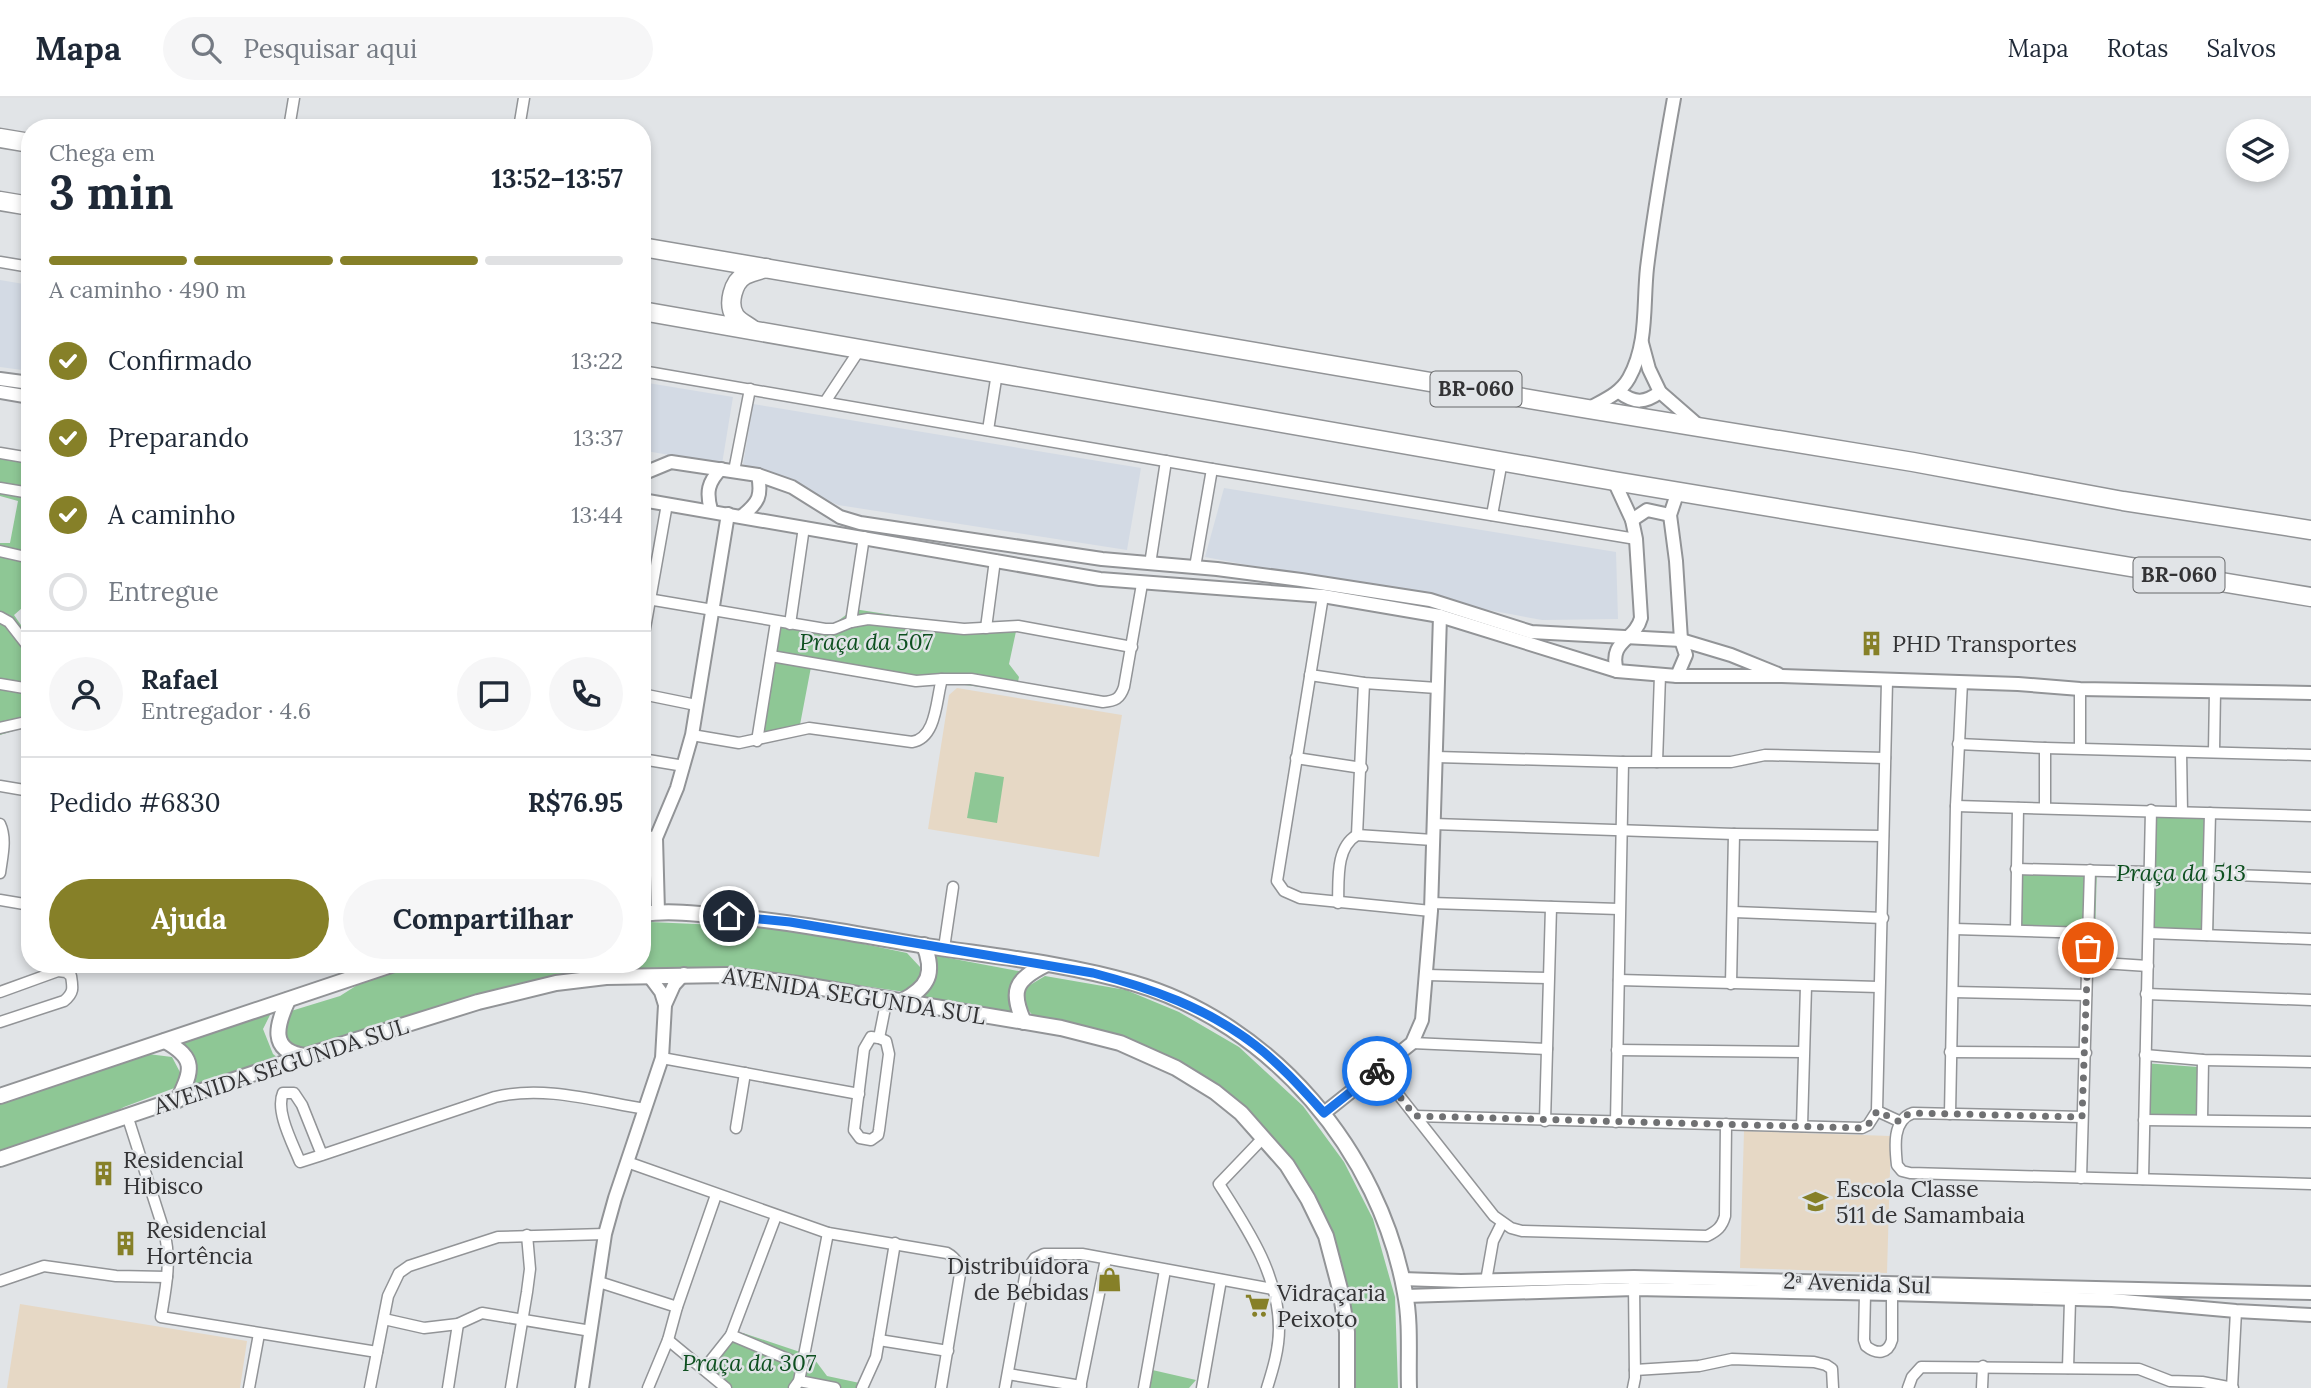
<!DOCTYPE html>
<html lang="pt">
<meta charset="utf-8">
<style>
:root{--surface:#fff;--page:#f6f6f7;--text:#1f2937;--muted:#747a83;--line:#e0e1e3;--accent:#868028}
body{margin:0;font-family:Lora,serif;background:var(--page);color:var(--text);height:100vh;display:flex;flex-direction:column;font-size:26px;white-space:nowrap}
*{box-sizing:border-box;margin:0}
p{font-size:23px;color:var(--muted)}
.icon{flex:none;width:38px;height:38px;fill:none;stroke:currentColor;stroke-width:2;stroke-linecap:round;stroke-linejoin:round}
.map{position:relative;flex:1;overflow:hidden}
.panel{position:absolute;left:21px;top:21px;width:630px;height:854px;display:flex;flex-direction:column;background:var(--surface);border-radius:28px;box-shadow:0 4px 10px #0003}
.panel>*{flex:none}
.buttons{position:absolute;left:2226px;top:21px;display:grid;gap:14px}
.buttons a{display:grid;place-items:center;width:63px;height:63px;border-radius:50%;background:var(--surface);box-shadow:0 4px 10px #0003;font-size:35px}
.pin{position:absolute;display:grid;place-items:center;width:60px;height:60px;color:#fff;margin:-30px;border:4px solid #fff;border-radius:50%;box-shadow:0 2px 7px #0007}
.courier{position:absolute;display:grid;place-items:center;width:70px;height:70px;margin:-35px;border:5px solid #1a73e8;border-radius:50%;background:#fff;color:#222;box-shadow:0 2px 9px #0007}
.head em{font-style:normal;font-weight:700}
.head div{display:flex;flex-direction:column-reverse}
.head{display:flex;align-items:center;justify-content:space-between;height:119px;padding:0 28px}
h1{font-size:46px;font-weight:700;line-height:52px}
.bar{display:grid;grid-template-columns:repeat(4,1fr);gap:10px 7px;align-content:center;height:84px;padding:0 28px}
.bar i{height:9px;border-radius:5px;background:var(--line)}
.bar .on{background:var(--accent)}
.bar p{grid-column:span 4}
.line{display:flex;align-items:center;gap:18px;padding:0 28px;border-top:2px solid var(--line)}
.line div{flex:1}
.round{display:grid;place-items:center;flex:none;width:74px;height:74px;border-radius:37px;background:var(--page)}
ol{padding:0 28px;list-style:none}
li{display:flex;align-items:center;gap:21px;height:77px}
li p{margin-inline-start:auto}
li .icon{padding:7px;border-radius:50%;background:var(--accent);color:#fff;stroke-width:4}
li:last-child{color:var(--muted)}
li i{width:38px;height:38px;border:4px solid var(--line);border-radius:50%}
.action{display:flex;gap:14px;margin-top:auto;padding:14px 28px}
.action a{flex:1;height:80px;border-radius:42px;background:var(--accent);color:#fff;font-size:28px;font-weight:700;line-height:80px;text-align:center}
.action a+a{background:var(--page);color:var(--text)}
header{display:flex;align-items:center;gap:42px;box-sizing:border-box;height:98px;padding:0 35px;background:var(--surface);border-bottom:2px solid var(--line)}
header strong{font-size:33px}
nav{display:flex;gap:38px;margin-inline-start:auto;font-size:24px}
.search{width:490px;height:63px;background:var(--page);display:flex;align-items:center;gap:18px;box-sizing:border-box;padding:0 24px;border-radius:38px;color:var(--muted);font-size:26px}
.map>svg:first-child{display:block}
.built{fill:#d3dae4}
.education{fill:#e6d8c5}
.green{fill:#8ec795}
.lines{fill:none;stroke-linecap:round;stroke-linejoin:round}
.minor-casing{stroke:#929497;stroke-width:13}
.tertiary-casing{stroke:#929497;stroke-width:16}
.secondary-casing{stroke:#929497;stroke-width:18}
.motorway-casing{stroke:#929497;stroke-width:21}
.minor{stroke:#fff;stroke-width:10}
.tertiary{stroke:#fff;stroke-width:12}
.secondary{stroke:#fff;stroke-width:14}
.motorway{stroke:#fff;stroke-width:18}
.done{stroke:#707173;stroke-width:7;stroke-dasharray:0 12.6}
.route{stroke:#1a73e8;stroke-width:9}
.labels{text-anchor:middle;stroke-width:5;stroke-linejoin:round;paint-order:stroke}
.shield{fill:#e1e4e7;stroke:#67686a;stroke-width:2}
.shield-label{font-size:21px;font-weight:bold;fill:#333335}
.park-label{font-size:23px;font-style:italic;fill:#0e5020;stroke:#e1e4e7}
.poi-label{font-size:23px;fill:#333335;stroke:#e1e4e7;text-anchor:start}
.street-label{font-size:23px;fill:#333335;stroke:#e1e4e7}
</style>
<header>
<strong>Mapa</strong>
<div class="search"><svg class="icon" aria-label="search" viewBox="0 0 24 24"><circle cx="10" cy="10" r="6"/><path d="M15 15l6 6"/></svg>Pesquisar aqui</div>
<nav><a>Mapa</a><a>Rotas</a><a>Salvos</a></nav>
</header>
<div class="map">
<svg width="2311" height="1290" viewBox="0 0 2311 1290">
<rect width="100%" height="100%" fill="#e1e4e7"/>
<g class="built">
<polygon points="0,182 30,187 30,273 0,269"/>
<polygon points="642,284 733,299 722,366 646,353 642,356"/>
<polygon points="753,306 1141,370 1127,452 838,407 743,366"/>
<polygon points="1224,390 1616,454 1618,521 1542,522 1205,459"/>
</g>
<g class="education">
<polygon points="957,590 1122,617 1099,759 928,731 949,597"/>
<polygon points="1744,1033 1891,1038 1887,1175 1740,1170"/>
<polygon points="20,1206 247,1243 240,1290 7,1290"/>
</g>
<g class="green">
<polygon points="0,352 30,357 30,503 14,517 30,540 30,628 0,637 0,445 10,445 18,403 0,398"/>
<polygon points="854,511 962,528 1018,524 1009,566 1019,579 1016,593 811,569 799,632 753,642 774,521 831,528"/>
<polygon points="975,674 1004,679 997,725 967,720"/>
<polygon points="2148,708 2216,711 2213,841 2146,839"/>
<polygon points="2014,767 2097,770 2095,837 2012,832"/>
<polygon points="650,824 787,830 907,855 920,869 920,882 905,894 857,887 596,875 306,954 286,944 283,930 291,913 340,898 362,884 413,866 642,866 642,825"/>
<path d="M933,857L1029,875C1012,891 1006,893 1011,917L920,902C935,888 941,878 933,857Z"/>
<path d="M1045,878L1126,892L1179,914L1239,949L1303,1008L1344,1064L1373,1121L1395,1199L1398,1290H1351L1326,1125L1210,984L1035,919C1025,910 1021,904 1025,890Z"/>
<polygon points="271,915 263,931 273,956 283,964 190,992 178,946"/>
<polygon points="148,956 172,959 182,978 177,989 124,1009 98,1023 0,1055 0,1003"/>
<polygon points="2144,965 2198,969 2196,1022 2144,1021"/>
<polygon points="743,1235 812,1258 827,1278 869,1287 867,1290 719,1290 697,1272"/>
<polygon points="1148,1271 1196,1282 1189,1290 1145,1290"/>
</g>
<g class="lines">
<defs>
<g id="minor">
<polyline points="289,30 294,0"/>
<polyline points="519,30 524,0"/>
<polyline points="0,164 30,169"/>
<polyline points="642,273 1212,371 1636,441"/>
<polyline points="825,304 860,251"/>
<polyline points="988,332 997,275"/>
<polyline points="0,355 30,360"/>
<polyline points="734,373 750,291"/>
<polyline points="0,390 30,395"/>
<polyline points="1492,417 1502,363"/>
<polyline points="0,453 30,460"/>
<polyline points="1150,466 1166,363"/>
<polyline points="1195,469 1212,371"/>
<polyline points="1323,498 1277,783 1284,793 1300,800 1431,813"/>
<polyline points="642,500 825,531 834,531 851,524 868,521 964,531 1018,528 1132,549"/>
<polyline points="0,519 9,524 30,551"/>
<polyline points="851,524 864,439"/>
<polyline points="790,526 804,429"/>
<polyline points="986,530 995,462"/>
<polyline points="642,547 667,406"/>
<polyline points="771,558 916,583 942,581"/>
<polyline points="1310,577 1364,585 1437,590"/>
<polyline points="0,586 30,591"/>
<polyline points="2080,591 2080,650"/>
<polyline points="642,596 696,607"/>
<polyline points="0,630 30,623"/>
<path d="M692,637L739,645L809,630L912,644C937,640 936,601 942,581H971L1103,604C1115,603 1120,601 1124,589L1142,486"/>
<polyline points="757,643 776,524"/>
<polyline points="1958,646 2045,650 2311,657"/>
<polyline points="2181,654 2182,714"/>
<polyline points="2214,654 2215,593"/>
<polyline points="1436,659 1623,664 1731,664 1765,657 1885,660"/>
<polyline points="1296,660 1362,670"/>
<polyline points="642,661 684,668"/>
<polyline points="1657,664 1660,577"/>
<polyline points="0,688 30,693"/>
<polyline points="1956,708 2311,718"/>
<polyline points="2045,710 2045,650"/>
<path d="M0,726C7,741 2,759 0,775"/>
<polyline points="1433,726 1734,736 1883,738"/>
<polyline points="642,737 656,740"/>
<polyline points="1357,737 1364,585"/>
<polyline points="2016,771 2150,774"/>
<polyline points="2208,776 2311,780"/>
<polyline points="0,802 30,807"/>
<path d="M1338,805C1339,783 1335,750 1357,737L1433,742"/>
<polyline points="1431,805 1619,811"/>
<polyline points="1734,814 1883,820"/>
<polyline points="1954,831 2089,835"/>
<polyline points="2016,832 2018,710"/>
<polyline points="2149,835 2311,841"/>
<polyline points="2207,837 2210,715"/>
<polyline points="944,850 953,789"/>
<polyline points="2087,864 2148,868"/>
<polyline points="1427,877 1548,880"/>
<polyline points="1619,882 1879,889"/>
<polyline points="1731,886 1734,736"/>
<path d="M0,894L58,873L66,874L71,878C73,890 74,895 64,903L0,924"/>
<polyline points="1953,894 2086,897"/>
<polyline points="2146,896 2311,902"/>
<polygon points="871,939 879,940 886,943 889,956 879,1032 878,1037 871,1042 860,1040 854,1032 864,951"/>
<polyline points="879,940 887,900"/>
<polyline points="1412,945 1547,951"/>
<polyline points="1617,952 1803,954"/>
<polyline points="1950,954 2086,955"/>
<polyline points="2145,957 2203,962 2311,964"/>
<polyline points="662,960 859,996"/>
<path d="M1379,972L1494,1118L1511,1130L1522,1133L1707,1138C1717,1133 1722,1129 1725,1118L1726,1026"/>
<polyline points="1877,1013 1901,1024"/>
<polyline points="1950,1016 1956,708 1962,584"/>
<path d="M127,1017L165,1136C171,1166 166,1189 161,1219L377,1254"/>
<polyline points="1415,1018 1862,1030 1868,1027 1877,1013 1887,583"/>
<path d="M2082,1019L1913,1015C1892,1022 1895,1049 1897,1067L1902,1073L1910,1075L2311,1086"/>
<polyline points="2144,1022 2311,1024"/>
<polyline points="2202,1022 2203,962"/>
<polyline points="1545,1023 1551,809"/>
<polyline points="1616,1024 1623,664"/>
<polyline points="1802,1028 1806,888"/>
<polyline points="736,1030 745,975"/>
<path d="M1264,1039L1219,1086C1247,1130 1279,1177 1279,1231C1279,1251 1273,1271 1267,1290"/>
<path d="M322,1057L302,1007L294,995H283C275,1013 293,1046 300,1064L322,1057L495,999C544,987 596,1003 645,1011"/>
<path d="M627,1064L828,1135L947,1155C956,1160 959,1166 960,1176L941,1290"/>
<polyline points="2081,1080 2090,772"/>
<polyline points="2143,1081 2151,712"/>
<polyline points="776,1118 731,1237 802,1267"/>
<polyline points="0,1183 44,1168 116,1178 167,1179"/>
<polyline points="1486,1183 1493,1143 1502,1125"/>
<polyline points="599,1184 677,1209"/>
<path d="M1865,1196L1864,1242L1866,1248C1877,1257 1888,1256 1892,1242V1196"/>
<polyline points="384,1221 424,1230 458,1226 482,1215 591,1233"/>
<polyline points="668,1242 726,1290"/>
<polyline points="879,1242 948,1253"/>
<polyline points="2068,1270 2070,1202"/>
<polyline points="704,1271 731,1237"/>
<polyline points="1635,1272 1699,1268 1732,1261 1814,1264 1826,1267 1832,1271 1833,1290"/>
<polyline points="1008,1276 1081,1288"/>
<polyline points="799,1283 835,1290"/>
<polyline points="249,1290 259,1236"/>
<polyline points="370,1290 388,1198 399,1175 409,1168 498,1139 605,1136"/>
<polyline points="448,1290 458,1226"/>
<polyline points="511,1290 527,1194 530,1171 527,1137"/>
<polyline points="648,1290 668,1242 677,1209 716,1097"/>
<polyline points="794,1290 799,1283 828,1135"/>
<polyline points="862,1290 876,1259 895,1145"/>
<polyline points="1005,1290 1026,1173 1035,1160 1044,1156 1082,1156 1273,1191"/>
<polyline points="1080,1290 1106,1161"/>
<polyline points="1144,1290 1165,1172"/>
<polyline points="1202,1290 1221,1182"/>
<polyline points="1633,1290 1635,1280 1634,1186"/>
<polyline points="1908,1290 1912,1279 1921,1269 2139,1271 2170,1283 2202,1284 2233,1290"/>
<polyline points="1982,1290 1983,1268"/>
<polyline points="2232,1290 2236,1213"/>
</g>
<g id="tertiary">
<polyline points="1642,245 1649,271 1660,294 1699,328"/>
<polyline points="0,281 30,285"/>
<polyline points="0,294 30,299"/>
<path d="M1619,294C1635,306 1645,305 1660,294"/>
<path d="M1588,311C1604,302 1620,296 1629,280C1648,246 1643,207 1647,170C1654,113 1664,56 1674,0"/>
<polyline points="642,376 671,364 758,377 792,389 840,419 860,425 1102,461 1217,471 1301,482 1430,502 1531,534 1681,542 1731,557 1778,576"/>
<path d="M1614,383L1632,422L1636,441L1641,520C1635,543 1608,542 1617,573"/>
<polyline points="642,402 1100,481 1323,498 1440,518 1617,573 1677,578 1782,578 2018,586 2080,591 2311,595"/>
<path d="M711,412C706,394 708,384 721,371"/>
<path d="M742,418C759,404 762,398 758,377"/>
<polyline points="1632,422 1647,412 1670,417"/>
<polyline points="1677,578 1686,557 1681,542 1676,463 1670,417 1678,393"/>
<polyline points="658,814 656,740 677,690 692,637 728,416"/>
<polyline points="649,878 661,894 665,907"/>
<polyline points="1324,1015 1412,945 1422,922 1431,813 1440,518"/>
<polyline points="1402,1181 1461,1183 1634,1179 2311,1195"/>
<polyline points="1406,1198 1634,1191 1892,1196 2112,1202 2236,1213 2311,1217"/>
<polyline points="582,1290 605,1136 615,1100 662,960 665,907 674,887 684,876"/>
</g>
<g id="secondary">
<path d="M642,816C670,812 699,816 727,818C792,824 856,836 920,847C991,858 1064,865 1133,885C1272,925 1380,1054 1405,1195C1411,1225 1408,1259 1409,1290"/>
<path d="M288,902C277,926 268,953 305,958"/>
<path d="M902,903C929,889 935,875 924,847"/>
<path d="M1024,924C1010,893 1015,882 1045,867"/>
<path d="M165,943C197,961 192,972 178,1002"/>
<polyline points="0,998 394,866"/>
<polyline points="0,1061 305,958 478,904 556,885 606,879 727,877 798,886 1061,930 1120,945 1176,970 1215,994 1241,1015 1287,1067 1308,1101 1326,1138 1340,1191 1347,1234 1347,1290"/>
</g>
<g id="motorway">
<polyline points="0,40 30,45"/>
<polyline points="0,103 30,108"/>
<polyline points="642,149 1588,311 1913,364 2123,403 2311,432"/>
<polyline points="642,213 1614,383 2311,499"/>
<path d="M753,232C747,227 739,224 735,218C727,206 733,184 745,177C751,174 759,172 766,170"/>
</g>
</defs>
<use href="#minor" class="minor-casing"/>
<use href="#tertiary" class="tertiary-casing"/>
<use href="#secondary" class="secondary-casing"/>
<use href="#motorway" class="motorway-casing"/>
<use href="#minor" class="minor"/>
<use href="#tertiary" class="tertiary"/>
<use href="#secondary" class="secondary"/>
<use href="#motorway" class="motorway"/>
</g>
<g class="lines">
<polyline class="done" points="1377,973 1379,972 1415,1018 1862,1030 1868,1027 1877,1013 1900,1024 1908,1016 1913,1015 2082,1019 2088,850"/>
<path class="route" d="M729,818L790,824L1093,875C1151,890 1207,910 1255,947C1280,966 1303,992 1324,1015L1377,973"/>
</g>
<defs>
<symbol id="building-bare" viewBox="-9 -9 18 18"><path d="M-4-6H4V6H1V3H-1V6H-4ZM-2.5-4.3h1.7v1.8h-1.7ZM.8-4.3h1.7v1.8H.8ZM-2.5-1h1.7V.8h-1.7ZM.8-1h1.7V.8H.8Z" fill="#868028" stroke="#e1e4e7" stroke-width="2.5" paint-order="stroke"/></symbol>
<symbol id="school-bare" viewBox="-9 -9 18 18"><path d="M0-5L7-2L0 1L-7-2ZM-4 1L0 2.5L4 1V4Q0 6-4 4Z" fill="#868028" stroke="#e1e4e7" stroke-width="2.5" paint-order="stroke"/></symbol>
<symbol id="shop-bare" viewBox="-9 -9 18 18"><path d="M-5-2.5h2.3a2.7 3.5 0 0 1 5.4 0H5L5.5 6h-11ZM-1.5-2.5h3a1.5 2.3 0 0 0-3 0Z" fill="#868028" stroke="#e1e4e7" stroke-width="2.5" paint-order="stroke"/></symbol>
<symbol id="supermarket-bare" viewBox="-9 -9 18 18"><path d="M-6-5.5h2.5l.6 2H6L4.5 2H-2.5L-4.4-4H-6ZM-1.5 3.2a1.3 1.3 0 1 0 .1 0ZM3 3.2a1.3 1.3 0 1 0 .1 0Z" fill="#868028" stroke="#e1e4e7" stroke-width="2.5" paint-order="stroke"/></symbol>
</defs>
<g fill-rule="evenodd">
<use href="#building-bare" x="1854" y="528" width="35" height="35"/>
<use href="#building-bare" x="86" y="1058" width="35" height="35"/>
<use href="#school-bare" x="1798" y="1086" width="35" height="35"/>
<use href="#building-bare" x="108" y="1128" width="35" height="35"/>
<use href="#shop-bare" x="1092" y="1164" width="35" height="35"/>
<use href="#supermarket-bare" x="1240" y="1190" width="35" height="35"/>
</g>
<g class="labels">
<g class="shield">
<rect x="1430.5" y="273.5" width="91" height="35" rx="5"/>
<rect x="2133.5" y="459.5" width="91" height="35" rx="5"/>
</g>
<g class="shield-label">
<text x="1476" y="298">BR-060</text>
<text x="2179" y="484">BR-060</text>
</g>
<g class="park-label">
<text x="866" y="552">Praça da 507</text>
<text x="2181" y="783">Praça da 513</text>
<text x="749" y="1273">Praça da 307</text>
</g>
<g class="poi-label">
<text x="1892" y="554">PHD Transportes</text>
<text x="123" y="1070">Residencial<tspan x="123" dy="26">Hibisco</tspan></text>
<text x="1836" y="1099">Escola Classe<tspan x="1836" dy="26">511 de Samambaia</tspan></text>
<text x="146" y="1140">Residencial<tspan x="146" dy="26">Hortência</tspan></text>
<text x="1089" y="1176" text-anchor="end">Distribuidora<tspan x="1089" dy="26">de Bebidas</tspan></text>
<text x="1277" y="1203">Vidraçaria<tspan x="1277" dy="26">Peixoto</tspan></text>
</g>
<g class="street-label">
<text transform="translate(854 898) rotate(9)" y="8">AVENIDA SEGUNDA SUL</text>
<text transform="translate(281 968) rotate(-18)" y="8">AVENIDA SEGUNDA SUL</text>
<text transform="translate(1857 1185) rotate(2)" y="8">2ᵃ Avenida Sul</text>
</g>
</g>
</svg>
<div class="buttons">
<a><svg class="icon" aria-label="layers" viewBox="0 0 24 24"><path d="M12 4l9 5-9 5-9-5zM3 14l9 5 9-5"/></svg></a>
</div>
<div class="pin" style="left:2088px;top:850px;background:#ea580c"><svg class="icon" aria-label="bag" viewBox="0 0 24 24"><path d="M5 8h14l-1 12H6zM9 8a3 3 0 0 1 6 0"/></svg></div>
<div class="pin" style="left:729px;top:818px;background:#1f2937"><svg class="icon" aria-label="home" viewBox="0 0 24 24"><path d="M3 11l9-7 9 7M6 9v11h12V9"/></svg></div>
<div class="courier" style="left:1377px;top:973px"><svg class="icon" aria-label="bike" viewBox="0 0 24 24"><circle cx="6" cy="16" r="4"/><circle cx="18" cy="16" r="4"/><path d="M6 16l4-8h5l3 8M10 8l3 8H6M13 5h3"/></svg></div>
<section class="panel">
<div class="head"><div><h1>3 min</h1><p>Chega em</p></div><em>13:52–13:57</em></div>
<div class="bar"><i class="on"></i><i class="on"></i><i class="on"></i><i></i><p>A caminho · 490 m</p></div>
<ol>
<li><svg class="icon" aria-label="check" viewBox="0 0 24 24"><path d="M5 12l5 5 9-10"/></svg>Confirmado<p>13:22</p></li>
<li><svg class="icon" aria-label="check" viewBox="0 0 24 24"><path d="M5 12l5 5 9-10"/></svg>Preparando<p>13:37</p></li>
<li><svg class="icon" aria-label="check" viewBox="0 0 24 24"><path d="M5 12l5 5 9-10"/></svg>A caminho<p>13:44</p></li>
<li><i></i>Entregue</li>
</ol>
<div class="line" style="height:126px"><a class="round"><svg class="icon" aria-label="person" viewBox="0 0 24 24"><circle cx="12" cy="8" r="4"/><path d="M4 21q1-7 8-7t8 7"/></svg></a><div><b>Rafael</b><p>Entregador · 4.6</p></div><a class="round"><svg class="icon" aria-label="chat" viewBox="0 0 24 24"><path d="M4 5h16v11H9l-5 4z"/></svg></a><a class="round"><svg class="icon" aria-label="phone" viewBox="0 0 24 24"><path d="M5 4h4l2 5-3 2q2 4 5 5l2-3 5 2v4C11 20 4 13 5 4z"/></svg></a></div>
<div class="line" style="height:91px"><div>Pedido #6830</div><b>R$76.95</b></div>
<div class="action"><a>Ajuda</a><a>Compartilhar</a></div>
</section>
</div>
